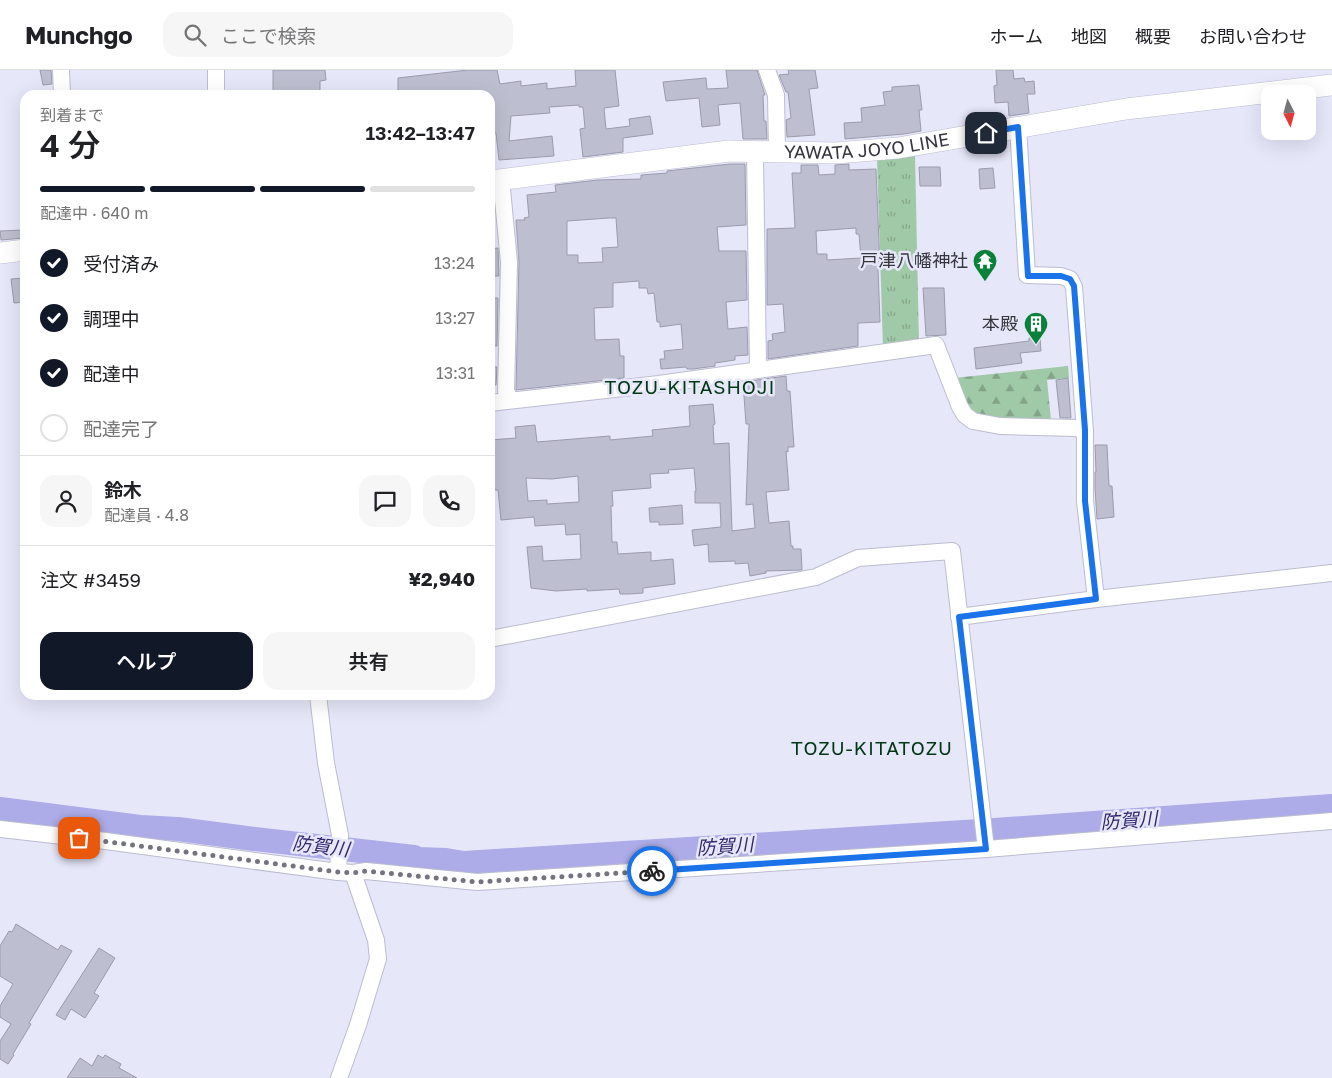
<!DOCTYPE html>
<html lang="ja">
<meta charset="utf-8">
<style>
:root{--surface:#fff;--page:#f6f6f6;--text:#202124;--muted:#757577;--line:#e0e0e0;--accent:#111827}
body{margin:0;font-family:"Golos Text","Noto Sans JP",sans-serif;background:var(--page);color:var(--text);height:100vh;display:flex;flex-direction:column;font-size:19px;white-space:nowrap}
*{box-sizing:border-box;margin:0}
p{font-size:16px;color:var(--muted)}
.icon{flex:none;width:28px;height:28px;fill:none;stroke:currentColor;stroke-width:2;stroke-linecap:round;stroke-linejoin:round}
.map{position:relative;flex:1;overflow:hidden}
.details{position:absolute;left:20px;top:20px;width:475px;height:610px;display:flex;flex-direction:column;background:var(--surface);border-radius:15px;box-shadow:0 5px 20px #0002}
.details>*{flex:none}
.needle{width:32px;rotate:174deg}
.tools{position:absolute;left:1261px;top:15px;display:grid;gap:10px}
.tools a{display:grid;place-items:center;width:55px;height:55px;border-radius:10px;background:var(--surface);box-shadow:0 5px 20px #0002;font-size:25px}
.pin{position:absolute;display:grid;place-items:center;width:42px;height:42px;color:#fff;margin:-21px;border-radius:10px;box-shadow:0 2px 8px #0006}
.courier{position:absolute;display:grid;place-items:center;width:50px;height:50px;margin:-25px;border:4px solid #1a73e8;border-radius:50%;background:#fff;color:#222;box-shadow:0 1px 6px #0007}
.head em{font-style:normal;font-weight:600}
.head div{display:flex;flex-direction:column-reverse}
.head{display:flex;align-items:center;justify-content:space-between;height:85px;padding:0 20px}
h1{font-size:32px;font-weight:600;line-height:38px}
.bar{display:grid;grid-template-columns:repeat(4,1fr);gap:8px 5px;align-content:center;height:60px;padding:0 20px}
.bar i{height:6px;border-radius:4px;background:var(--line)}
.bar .selected{background:var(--accent)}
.bar p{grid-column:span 4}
.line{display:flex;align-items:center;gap:12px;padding:0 20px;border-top:1px solid var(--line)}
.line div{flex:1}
.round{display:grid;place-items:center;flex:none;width:52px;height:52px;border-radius:15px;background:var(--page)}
ol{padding:0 20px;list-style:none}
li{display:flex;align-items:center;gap:15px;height:55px}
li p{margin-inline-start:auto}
li .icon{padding:5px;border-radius:50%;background:var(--accent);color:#fff;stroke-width:4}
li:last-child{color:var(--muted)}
li i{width:28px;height:28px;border:2px solid var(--line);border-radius:50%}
.action{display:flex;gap:10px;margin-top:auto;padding:10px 20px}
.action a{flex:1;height:58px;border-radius:15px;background:var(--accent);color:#fff;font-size:20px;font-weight:600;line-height:58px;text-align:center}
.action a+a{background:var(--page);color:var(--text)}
header{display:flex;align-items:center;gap:30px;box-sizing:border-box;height:70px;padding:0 25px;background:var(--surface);border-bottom:1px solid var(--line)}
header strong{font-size:24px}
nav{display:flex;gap:28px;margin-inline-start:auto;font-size:18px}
.search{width:350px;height:45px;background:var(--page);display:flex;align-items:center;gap:12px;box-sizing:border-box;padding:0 18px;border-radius:15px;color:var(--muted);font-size:19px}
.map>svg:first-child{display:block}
.grass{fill:url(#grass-tufts)}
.forest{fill:url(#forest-firs)}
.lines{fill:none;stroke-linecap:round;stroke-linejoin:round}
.river{stroke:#adace8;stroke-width:24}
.building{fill:#bdbecf;stroke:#9b9bac;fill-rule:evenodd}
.minor-casing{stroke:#bcbdce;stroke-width:18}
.major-casing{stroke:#bcbdce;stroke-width:22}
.minor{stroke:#fff;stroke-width:16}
.major{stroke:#fff;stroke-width:21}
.done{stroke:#73747f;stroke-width:5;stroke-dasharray:0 9}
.route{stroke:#1a73e8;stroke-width:6}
.labels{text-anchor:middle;stroke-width:5;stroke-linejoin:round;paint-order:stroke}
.street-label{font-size:18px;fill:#35363d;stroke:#e6e7f9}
.poi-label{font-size:18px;fill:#35363d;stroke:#e6e7f9;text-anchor:end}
.neighbourhood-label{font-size:19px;letter-spacing:1px;fill:#023714;stroke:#e6e7f9}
.water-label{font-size:19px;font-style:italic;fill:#32276d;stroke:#e6e7f9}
</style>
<header>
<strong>Munchgo</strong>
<div class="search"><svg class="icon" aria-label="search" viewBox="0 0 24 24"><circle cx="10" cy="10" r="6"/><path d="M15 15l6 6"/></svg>ここで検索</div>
<nav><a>ホーム</a><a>地図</a><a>概要</a><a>お問い合わせ</a></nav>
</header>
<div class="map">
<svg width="1332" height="1008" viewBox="0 0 1332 1008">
<defs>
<pattern id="grass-tufts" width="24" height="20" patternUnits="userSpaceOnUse" patternTransform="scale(1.25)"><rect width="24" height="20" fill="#a0c9a7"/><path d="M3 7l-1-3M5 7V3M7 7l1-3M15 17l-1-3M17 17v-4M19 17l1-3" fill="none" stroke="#83a489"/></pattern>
<pattern id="forest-firs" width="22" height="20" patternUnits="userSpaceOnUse" patternTransform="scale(1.25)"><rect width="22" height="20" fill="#a0c9a7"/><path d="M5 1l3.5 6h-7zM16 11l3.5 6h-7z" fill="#83a489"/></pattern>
</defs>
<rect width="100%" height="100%" fill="#e6e7f9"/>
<polygon class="grass" points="915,84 919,273 883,278 877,89"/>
<polygon class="forest" points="1068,296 1069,308 1047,310 1051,350 999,351 971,344 954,308"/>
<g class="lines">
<polyline class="river" points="0,739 140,757 178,759 254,769 414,787 418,789 446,790 464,793 980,761 1332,736"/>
</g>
<g class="building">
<polygon points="40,0 51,0 52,14 43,15"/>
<polygon points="273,0 325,0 326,10 320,11 320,25 273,25"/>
<polygon points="468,0 497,0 500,14 521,11 521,16 547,13 547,19 576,16 575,0 615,0 619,36 604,38 606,59 630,56 629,49 650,46 653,64 623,68 623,82 583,87 580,59 585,58 583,37 579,37 579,35 549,37 550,43 511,46 509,71 552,66 554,86 499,90 496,63 490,63 490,25 398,25 398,8"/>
<polygon points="726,0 757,0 765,25 763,25 764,51 766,51 767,69 743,69 740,33 718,35 720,55 702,57 699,28 666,31 663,12 706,8 707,19 728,18"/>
<polygon points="788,0 815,0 818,18 809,19 815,65 787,67 786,50 791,48 788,22 786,22 779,5 789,4"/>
<polygon points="996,0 1013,0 1014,9 1024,8 1025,12 1034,11 1035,24 1027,24 1029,43 1009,46 1008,32 995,33 994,16 997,15"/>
<polygon points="919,15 922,40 919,40 921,61 904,64 845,69 844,53 862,52 861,38 885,35 883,22 892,21 892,17"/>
<path d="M730,94H745L746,155L717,157L719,181H746L747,230L726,232L728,259L747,257L748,285L735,286V290L715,293V296L693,299H687L686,297L661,299L660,289H665L664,281L683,279L681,254L660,257V252H657L654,223L648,224L647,218H639V211L613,213V237L594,238L595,270L619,269L620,286H624V308L516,320L519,192L516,150H525L524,148L529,147L527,125L556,122L555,115L598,110L641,109V105L667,103V101ZM609,148H616L618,177L602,178L603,192L578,193V185H567V151Z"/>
<path d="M849,94V100L876,99L880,198H878L880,252L858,253V276L768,289V271L773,270L772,264L785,262L783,234L767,235V159L795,158L792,103H801V95H818L819,105L835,104V95ZM856,158V164H859L861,188L827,190V184H817L816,161Z"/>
<polygon points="919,97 940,97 941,116 920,116"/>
<polygon points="993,98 995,118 980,119 979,99"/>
<polygon points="23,160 24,168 1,170 0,161"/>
<polygon points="498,178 499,206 490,206 490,179"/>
<polygon points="25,208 25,232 14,233 11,209"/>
<polygon points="923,218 944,218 946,265 926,266"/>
<polygon points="490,228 498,228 497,276 490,276"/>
<polygon points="1040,267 1041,281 1020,283 1022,293 976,299 974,278 1029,271 1029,268"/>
<polygon points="490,297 497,297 496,315 490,315"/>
<path d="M786,306L787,321H790L794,377H788V382L786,381L789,420L766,422L769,453L789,451L791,476H793V479H801L802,500L766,501V503L750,506L748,493L735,494V491L709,492L708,474L694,476L692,460L721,457L720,433H695V421H696L694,398L668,400L669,403L650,404L651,418L612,421L613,436H611L612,472H617L618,484L651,482V491L673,489L675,514L643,518V523L629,524H620L619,519L587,521V519L556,521L531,518L527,477L542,476L543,491L581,489L580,464L566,465L565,454L535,456L534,447L501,450L498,420H490V370L516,368L515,357L535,355L537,372L610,366V370L653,366L652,360L690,356L689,336L713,334L715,354L713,355L714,374L729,373L732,461L755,458L753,434L746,435L749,354H746L743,312ZM578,406L579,432L547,434V430L528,431L526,408L552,409Z"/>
<polygon points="1068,308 1071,348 1060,348 1056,310"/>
<polygon points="1095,375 1107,375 1109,416 1112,416 1114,447 1097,449 1095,418 1095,402 1096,402"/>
<polygon points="682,435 683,454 659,455 659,452 650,452 649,438"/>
<polygon points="16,854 58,880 61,875 72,881 29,953 31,954 13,984 14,985 8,994 0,989 0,971 11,954 0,947 0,936 13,914 0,906 0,876 9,861 12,862"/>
<polygon points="99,878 115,888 94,923 99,926 85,948 71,939 65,950 56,945"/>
<polygon points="98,985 103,988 105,985 121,994 119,998 137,1008 67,1008 80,988 92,996"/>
</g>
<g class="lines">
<defs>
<g id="minor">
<polyline points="61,0 62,25"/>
<polyline points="216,0 216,25"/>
<polyline points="767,0 776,25 777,82"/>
<polyline points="1018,57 1027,205 1061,206 1070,209 1074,217 1085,361 1085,431 1096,529"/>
<polyline points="755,81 758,299"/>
<polyline points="501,109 509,192 506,321 510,330"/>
<polyline points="490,333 659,314 936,275 960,337 965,345 973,351 1000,356 1076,358 1085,361"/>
<polyline points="959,547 1096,529 1332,503"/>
<polyline points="490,569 816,507 858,488 952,481 986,779"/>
<polyline points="318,625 326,693 340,765 338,802"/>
<polyline points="0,759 98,770 338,802 353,803 366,801 477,812 986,779 1332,751"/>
<polyline points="339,1008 358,955 378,889 376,870 353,803"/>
</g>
<g id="major">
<path id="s1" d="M490,111L729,81L836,83L898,78L1126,39L1332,15"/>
<polyline points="0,183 25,180"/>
</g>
</defs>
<use href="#minor" class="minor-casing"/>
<use href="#major" class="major-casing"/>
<use href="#minor" class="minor"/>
<use href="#major" class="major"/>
</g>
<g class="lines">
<polyline class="done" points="79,768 338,802 353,803 366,801 477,812 652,801"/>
<polyline class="route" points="652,801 986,779 959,547 1096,529 1085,431 1085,360 1074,216 1070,209 1061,206 1028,206 1018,57 986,63"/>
</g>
<defs>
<symbol id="temple-pin" viewBox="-11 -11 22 30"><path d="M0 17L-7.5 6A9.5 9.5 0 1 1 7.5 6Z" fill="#0a813a" stroke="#e6e7f9"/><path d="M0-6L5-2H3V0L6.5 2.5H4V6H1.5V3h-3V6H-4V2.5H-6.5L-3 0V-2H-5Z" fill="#fff"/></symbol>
<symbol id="building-pin" viewBox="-11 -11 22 30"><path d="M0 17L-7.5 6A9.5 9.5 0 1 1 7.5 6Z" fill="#0a813a" stroke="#e6e7f9"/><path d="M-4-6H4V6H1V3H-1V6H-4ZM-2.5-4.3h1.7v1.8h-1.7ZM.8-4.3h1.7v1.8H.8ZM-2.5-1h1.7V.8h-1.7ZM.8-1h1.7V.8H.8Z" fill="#fff"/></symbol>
</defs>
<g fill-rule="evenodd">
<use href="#temple-pin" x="971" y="177" width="28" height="38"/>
<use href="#building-pin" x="1022" y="240" width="28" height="38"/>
</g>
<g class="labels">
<g class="street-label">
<text dy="6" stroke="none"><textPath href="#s1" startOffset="379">YAWATA JOYO LINE</textPath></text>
</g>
<g class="poi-label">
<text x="968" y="197">戸津八幡神社</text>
<text x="1018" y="260">本殿</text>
</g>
<g class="neighbourhood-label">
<text x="690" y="324">TOZU-KITASHOJI</text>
<text x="872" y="685">TOZU-KITATOZU</text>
</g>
<g class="water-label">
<text transform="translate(1129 750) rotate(-4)" y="7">防賀川</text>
<text transform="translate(321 776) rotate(7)" y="7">防賀川</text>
<text transform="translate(725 776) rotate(-4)" y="7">防賀川</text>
</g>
</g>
</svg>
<div class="tools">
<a><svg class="needle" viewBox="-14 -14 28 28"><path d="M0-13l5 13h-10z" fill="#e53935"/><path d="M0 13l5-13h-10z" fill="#757577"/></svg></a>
</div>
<div class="pin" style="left:79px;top:768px;background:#ea580c"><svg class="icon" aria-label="bag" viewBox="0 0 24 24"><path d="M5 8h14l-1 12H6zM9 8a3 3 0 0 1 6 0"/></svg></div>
<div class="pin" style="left:986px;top:63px;background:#1f2937"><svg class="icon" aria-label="home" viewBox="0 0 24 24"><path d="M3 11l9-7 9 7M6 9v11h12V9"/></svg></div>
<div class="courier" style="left:652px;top:801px"><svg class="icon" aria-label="bike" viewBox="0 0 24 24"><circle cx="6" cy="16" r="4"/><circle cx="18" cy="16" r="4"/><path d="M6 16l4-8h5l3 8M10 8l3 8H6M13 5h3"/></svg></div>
<section class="details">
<div class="head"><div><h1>4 分</h1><p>到着まで</p></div><em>13:42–13:47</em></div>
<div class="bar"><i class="selected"></i><i class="selected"></i><i class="selected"></i><i></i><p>配達中 · 640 m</p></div>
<ol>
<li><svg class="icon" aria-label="check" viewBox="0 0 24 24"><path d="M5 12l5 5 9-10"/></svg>受付済み<p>13:24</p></li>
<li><svg class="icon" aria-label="check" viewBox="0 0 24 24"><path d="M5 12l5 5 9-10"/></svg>調理中<p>13:27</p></li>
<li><svg class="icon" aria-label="check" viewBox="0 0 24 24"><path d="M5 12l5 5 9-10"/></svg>配達中<p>13:31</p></li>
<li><i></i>配達完了</li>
</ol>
<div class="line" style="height:90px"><a class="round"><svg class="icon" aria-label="person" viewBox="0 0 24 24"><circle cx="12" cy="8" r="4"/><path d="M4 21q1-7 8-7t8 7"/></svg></a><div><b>鈴木</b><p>配達員 · 4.8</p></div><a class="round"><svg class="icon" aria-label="chat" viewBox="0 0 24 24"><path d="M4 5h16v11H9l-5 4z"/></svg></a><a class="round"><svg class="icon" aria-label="phone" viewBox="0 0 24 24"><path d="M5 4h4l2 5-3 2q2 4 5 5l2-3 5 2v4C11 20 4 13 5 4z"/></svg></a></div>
<div class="line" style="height:65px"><div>注文 #3459</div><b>¥2,940</b></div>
<div class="action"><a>ヘルプ</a><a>共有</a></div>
</section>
</div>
